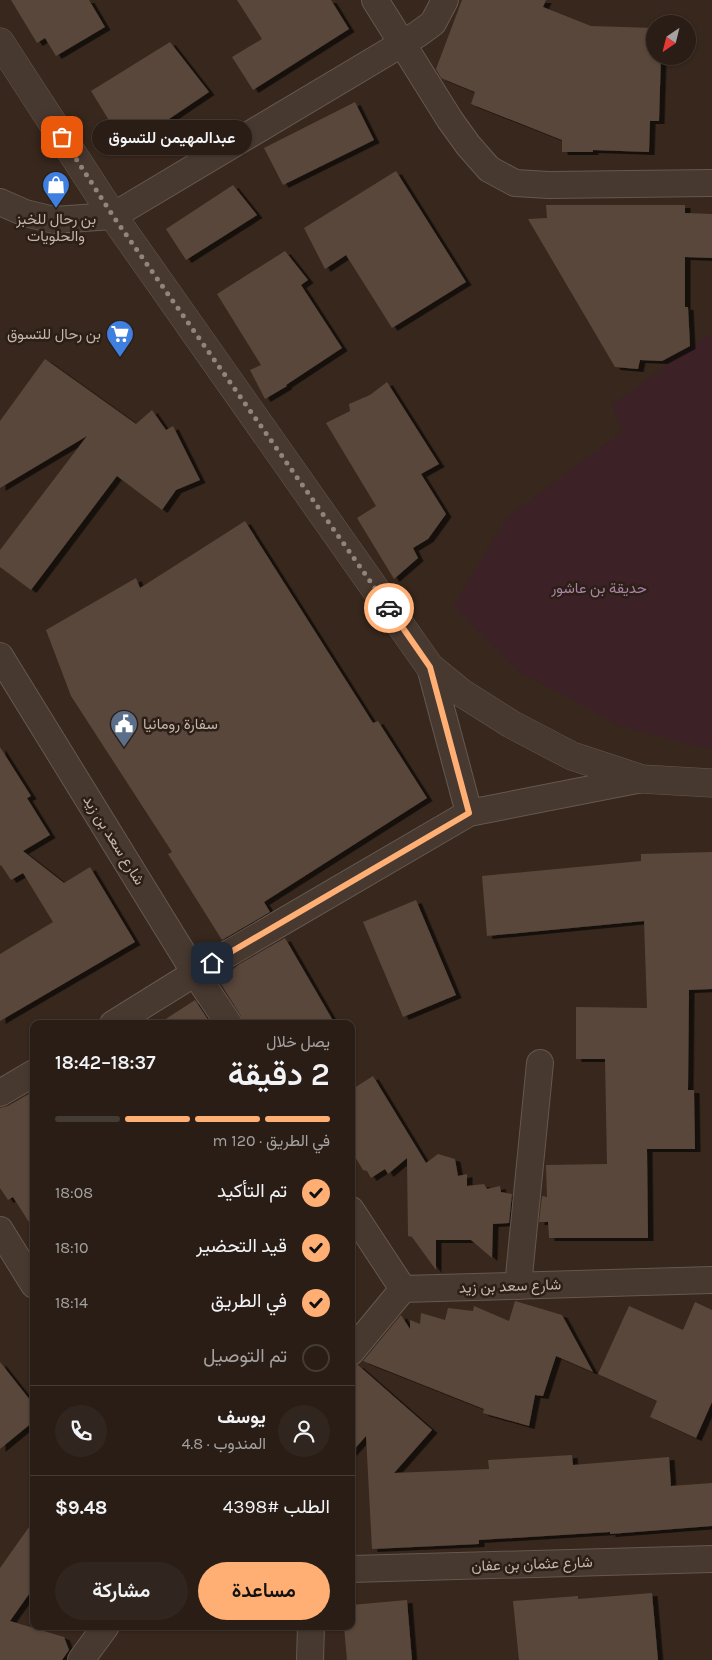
<!DOCTYPE html>
<html lang="ar">
<meta charset="utf-8">
<style>
:root{--surface:#291d16;--page:#31261f;--text:#f1f3f6;--muted:#a5a2a1;--line:#453b35;--accent:#ffaf74}
body{margin:0;font-family:Karla,Vazirmatn,sans-serif;background:var(--page);color:var(--text);direction:rtl;height:100vh;display:flex;flex-direction:column;font-size:19px;white-space:nowrap}
*{box-sizing:border-box;margin:0}
p{font-size:16px;color:var(--muted)}
.icon{flex:none;width:28px;height:28px;fill:none;stroke:currentColor;stroke-width:2;stroke-linecap:round;stroke-linejoin:round}
.map{position:relative;flex:1;overflow:hidden;direction:ltr}
.drawer{position:absolute;left:30px;top:1020px;width:325px;height:610px;display:flex;flex-direction:column;background:var(--surface);border-radius:10px;box-shadow:0 1px 4px #0004,0 0 0 1px var(--line);direction:rtl}
.drawer>*{flex:none}
.needle{width:32px;rotate:215deg}
.controls{position:absolute;left:646px;top:15px;display:grid;gap:10px}
.controls a{display:grid;place-items:center;width:50px;height:50px;border-radius:50%;background:var(--surface);box-shadow:0 1px 4px #0004,0 0 0 1px var(--line);font-size:25px}
.pin{position:absolute;display:grid;place-items:center;width:42px;height:42px;color:#fff;margin:-21px;border-radius:10px;box-shadow:0 2px 8px #0006}
.courier{position:absolute;display:grid;place-items:center;width:50px;height:50px;margin:-25px;border:4px solid #ffaf74;border-radius:50%;background:#fff;color:#222;box-shadow:0 1px 6px #0007}
.bubble{position:absolute;height:35px;border-radius:18px;background:var(--surface);box-shadow:0 1px 4px #0004,0 0 0 1px var(--line);font-size:16px;font-weight:600;line-height:35px;text-align:center;direction:rtl}
.overview em{font-style:normal;font-weight:600}
.overview div{display:flex;flex-direction:column-reverse}
.overview{display:flex;align-items:center;justify-content:space-between;height:85px;padding:0 25px}
h1{font-size:32px;font-weight:600;line-height:38px}
.bar{display:grid;grid-template-columns:repeat(4,1fr);gap:8px 5px;align-content:center;height:60px;padding:0 25px}
.bar i{height:6px;border-radius:4px;background:var(--line)}
.bar .selected{background:var(--accent)}
.bar p{grid-column:span 4}
.line{display:flex;align-items:center;gap:12px;padding:0 25px;border-top:1px solid var(--line)}
.line div{flex:1}
.round{display:grid;place-items:center;flex:none;width:52px;height:52px;border-radius:26px;background:var(--page)}
ol{padding:0 25px;list-style:none}
li{display:flex;align-items:center;gap:15px;height:55px}
li p{margin-inline-start:auto}
li .icon{padding:5px;border-radius:50%;background:var(--accent);color:#111;stroke-width:4}
li:last-child{color:var(--muted)}
li i{width:28px;height:28px;border:2px solid var(--line);border-radius:50%}
.cta{display:flex;gap:10px;margin-top:auto;padding:10px 25px}
.cta a{flex:1;height:58px;border-radius:30px;background:var(--accent);color:#111;font-size:20px;font-weight:600;line-height:58px;text-align:center}
.cta a+a{background:var(--page);color:var(--text)}
.map>svg:first-child{display:block}
.green{fill:#3c2226}
.building{fill:#5a473a;filter:url(#shadow)}
.lines{fill:none;stroke-linecap:round;stroke-linejoin:round}
.minor-casing{stroke:#65584e;stroke-width:28}
.tertiary-casing{stroke:#65584e;stroke-width:29}
.minor{stroke:#473930;stroke-width:26}
.tertiary{stroke:#473930;stroke-width:28}
.done{stroke:#938379;stroke-width:5;stroke-dasharray:0 9}
.route{stroke:#ffaf74;stroke-width:6}
.labels{text-anchor:middle;stroke-width:5;stroke-linejoin:round;paint-order:stroke}
.poi-label{font-size:15px;fill:#c5b5aa;stroke:#2b1f16}
.park-label{font-size:15px;fill:#ab80a9;stroke:#2b1f16}
.street-label{font-size:15px;fill:#c5b5aa;stroke:#2b1f16}
</style>
<div class="map">
<svg width="712" height="1660" viewBox="0 0 712 1660">
<defs>
<filter id="shadow"><feDropShadow dx="5.5" dy="3" stdDeviation="0" flood-color="#0009"/></filter>
</defs>
<rect width="100%" height="100%" fill="#37271d"/>
<polygon class="green" points="706,336 712,337 712,750 620,726 516,670 453,606 508,516 622,432 612,405"/>
<g class="building">
<polygon points="11,0 89,0 105,27 56,56 45,38 37,43"/>
<polygon points="237,0 331,0 349,29 253,90 232,57 262,39"/>
<polygon points="462,0 546,0 543,7 591,26 655,28 655,56 661,56 659,121 650,121 649,152 593,150 593,152 562,152 562,140 471,104 475,92 441,78 436,69"/>
<polygon points="170,42 209,92 126,148 91,91"/>
<polygon points="355,102 374,140 283,185 264,148"/>
<polygon points="396,171 466,282 392,328 346,255 325,269 304,228"/>
<polygon points="233,185 257,215 186,260 166,229"/>
<polygon points="546,205 685,205 685,213 712,214 712,258 685,257 685,307 688,307 690,346 662,361 640,360 638,369 615,367 528,219 547,218"/>
<polygon points="285,251 308,280 301,285 342,348 286,385 287,386 265,399 250,370 261,365 217,294"/>
<polygon points="45,359 136,424 152,410 166,430 173,426 200,480 176,490 162,510 117,476 31,590 0,567 0,550 87,436 0,488 0,421"/>
<polygon points="387,382 439,464 421,474 446,514 428,539 413,548 418,558 394,579 357,518 376,506 326,423 350,411 349,404 370,395"/>
<polygon points="245,521 373,723 378,721 427,798 264,902 270,912 222,940 168,854 172,852 71,696 46,630 136,578 140,588"/>
<polygon points="0,747 31,796 27,798 50,835 23,851 64,883 90,867 135,942 0,1021 0,954 53,922 23,873 11,880 1,865 0,866"/>
<polygon points="712,852 712,989 689,990 688,1090 694,1090 695,1149 647,1149 648,1238 549,1238 548,1222 539,1222 542,1196 547,1197 546,1165 607,1164 605,1059 576,1059 576,1007 647,1008 644,921 487,936 482,876 641,861 641,854"/>
<polygon points="416,900 456,995 403,1017 363,922"/>
<polygon points="285,938 335,1024 244,1024 241,1016 221,984 233,977 230,972 238,965"/>
<polygon points="195,1000 211,1024 158,1024"/>
<polygon points="373,1076 426,1163 438,1154 455,1159 458,1176 467,1174 467,1186 484,1184 487,1189 500,1186 501,1192 512,1194 509,1223 493,1224 492,1258 471,1240 436,1240 436,1270 412,1237 408,1236 407,1158 388,1174 385,1169 371,1178 367,1171 363,1170 351,1150 351,1090"/>
<polygon points="34,1091 34,1230 13,1197 8,1200 0,1188 0,1108 8,1106"/>
<polygon points="515,1301 562,1315 593,1372 556,1356 543,1396 535,1395 529,1426 483,1413 484,1409 363,1361 401,1315 410,1329 410,1320 420,1324 421,1313 445,1320 448,1308 473,1311 474,1306 509,1321"/>
<polygon points="695,1302 712,1310 712,1402 696,1438 650,1417 657,1401 598,1374 629,1306 683,1330"/>
<polygon points="0,1362 34,1405 34,1421 0,1449"/>
<polygon points="358,1365 432,1430 394,1473 489,1469 488,1460 572,1455 573,1465 669,1457 671,1486 712,1483 712,1526 610,1534 610,1532 479,1540 479,1544 372,1549 366,1436 351,1453 351,1367"/>
<polygon points="34,1520 34,1587 10,1621 64,1637 69,1650 62,1660 0,1660 0,1568"/>
<polygon points="652,1593 658,1660 519,1660 513,1601 578,1596 578,1599"/>
<polygon points="407,1600 412,1660 347,1660 344,1626 351,1626 351,1605"/>
</g>
<g class="lines">
<defs>
<g id="minor">
<polyline points="375,0 450,120 468,145 489,169 515,183 549,185 712,183"/>
<polyline points="0,202 25,213 54,220 113,216 418,34 433,23 445,0"/>
<polyline points="0,656 195,973 229,1024"/>
<polyline points="430,667 469,813"/>
<polyline points="113,1024 195,973 469,813 642,779"/>
<polyline points="0,1093 34,1073"/>
<polyline points="351,1210 403,1289 712,1280"/>
<polyline points="0,1230 34,1285"/>
<polyline points="518,1286 540,1063"/>
<polyline points="351,1352 403,1289"/>
<polyline points="351,1569 712,1559"/>
<polyline points="81,1660 106,1626"/>
<polyline points="310,1660 311,1626"/>
</g>
<polyline id="tertiary" points="0,42 113,216 430,667 462,693 511,724 572,756 642,779 712,783"/>
</defs>
<use href="#minor" class="minor-casing"/>
<use href="#tertiary" class="tertiary-casing"/>
<use href="#minor" class="minor"/>
<use href="#tertiary" class="tertiary"/>
</g>
<g class="lines">
<polyline class="done" points="62,137 113,216 389,608"/>
<polyline class="route" points="212,963 469,813 430,667 389,608"/>
</g>
<defs>
<symbol id="shop-pin" viewBox="-11 -11 22 30"><path d="M0 17L-7.5 6A9.5 9.5 0 1 1 7.5 6Z" fill="#3f7fe0" stroke="#2b1f16"/><path d="M-5-2.5h2.3a2.7 3.5 0 0 1 5.4 0H5L5.5 6h-11ZM-1.5-2.5h3a1.5 2.3 0 0 0-3 0Z" fill="#fff"/></symbol>
<symbol id="supermarket-pin" viewBox="-11 -11 22 30"><path d="M0 17L-7.5 6A9.5 9.5 0 1 1 7.5 6Z" fill="#3f7fe0" stroke="#2b1f16"/><path d="M-6-5.5h2.5l.6 2H6L4.5 2H-2.5L-4.4-4H-6ZM-1.5 3.2a1.3 1.3 0 1 0 .1 0ZM3 3.2a1.3 1.3 0 1 0 .1 0Z" fill="#fff"/></symbol>
<symbol id="civic-pin" viewBox="-11 -11 22 30"><path d="M0 17L-7.5 6A9.5 9.5 0 1 1 7.5 6Z" fill="#5c6f8a" stroke="#2b1f16"/><path d="M-.6-6.5H3V-4.5H.6V-3L4-1V1h2V6H-6V1h2V-1L-.6-3ZM-1.2 2.5V6h2.4V2.5Z" fill="#fff"/></symbol>
</defs>
<g fill-rule="evenodd">
<use href="#shop-pin" x="40" y="169" width="32" height="43"/>
<use href="#supermarket-pin" x="104" y="318" width="32" height="43"/>
<use href="#civic-pin" x="108" y="708" width="32" height="43"/>
</g>
<g class="labels">
<g class="poi-label">
<text x="56" y="224">بن رحال للخبز<tspan x="56" dy="17">والحلويات</tspan></text>
<text x="101" y="339" text-anchor="end">بن رحال للتسوق</text>
<text x="143" y="729" text-anchor="start">سفارة رومانيا</text>
</g>
<g class="park-label">
<text x="599" y="593">حديقة بن عاشور</text>
</g>
<g class="street-label">
<text transform="translate(114 840) rotate(58)" y="5">شارع سعد بن زيد</text>
<text transform="translate(510 1286) rotate(-2)" y="5">شارع سعد بن زيد</text>
<text transform="translate(532 1564) rotate(-2)" y="5">شارع عثمان بن عفان</text>
</g>
</g>
</svg>
<div class="controls">
<a><svg class="needle" viewBox="-14 -14 28 28"><path d="M0-13l5 13h-10z" fill="#e53935"/><path d="M0 13l5-13h-10z" fill="#a5a2a1"/></svg></a>
</div>
<div class="pin" style="left:62px;top:137px;background:#ea580c"><svg class="icon" aria-label="bag" viewBox="0 0 24 24"><path d="M5 8h14l-1 12H6zM9 8a3 3 0 0 1 6 0"/></svg></div>
<div class="pin" style="left:212px;top:963px;background:#1f2937"><svg class="icon" aria-label="home" viewBox="0 0 24 24"><path d="M3 11l9-7 9 7M6 9v11h12V9"/></svg></div>
<div class="courier" style="left:389px;top:608px"><svg class="icon" aria-label="car" viewBox="0 0 24 24"><path d="M5 17H2v-5l4-1 3-4h7l3 4 3 1v5h-3M9 17h6M6 11h13"/><circle cx="7" cy="17" r="2"/><circle cx="17" cy="17" r="2"/></svg></div>
<div class="bubble" style="left:92px;top:120px;width:160px">عبدالمهيمن للتسوق</div>
<section class="drawer">
<div class="overview"><div><h1>2 دقيقة</h1><p>يصل خلال</p></div><em>18:37–18:42</em></div>
<div class="bar"><i class="selected"></i><i class="selected"></i><i class="selected"></i><i></i><p>في الطريق · 120 m</p></div>
<ol>
<li><svg class="icon" aria-label="check" viewBox="0 0 24 24"><path d="M5 12l5 5 9-10"/></svg>تم التأكيد<p>18:08</p></li>
<li><svg class="icon" aria-label="check" viewBox="0 0 24 24"><path d="M5 12l5 5 9-10"/></svg>قيد التحضير<p>18:10</p></li>
<li><svg class="icon" aria-label="check" viewBox="0 0 24 24"><path d="M5 12l5 5 9-10"/></svg>في الطريق<p>18:14</p></li>
<li><i></i>تم التوصيل</li>
</ol>
<div class="line" style="height:90px"><a class="round"><svg class="icon" aria-label="person" viewBox="0 0 24 24"><circle cx="12" cy="8" r="4"/><path d="M4 21q1-7 8-7t8 7"/></svg></a><div><b>يوسف</b><p>المندوب · 4.8</p></div><a class="round"><svg class="icon" aria-label="phone" viewBox="0 0 24 24"><path d="M5 4h4l2 5-3 2q2 4 5 5l2-3 5 2v4C11 20 4 13 5 4z"/></svg></a></div>
<div class="line" style="height:65px"><div>الطلب #4398</div><b>$9.48</b></div>
<div class="cta"><a>مساعدة</a><a>مشاركة</a></div>
</section>
</div>
